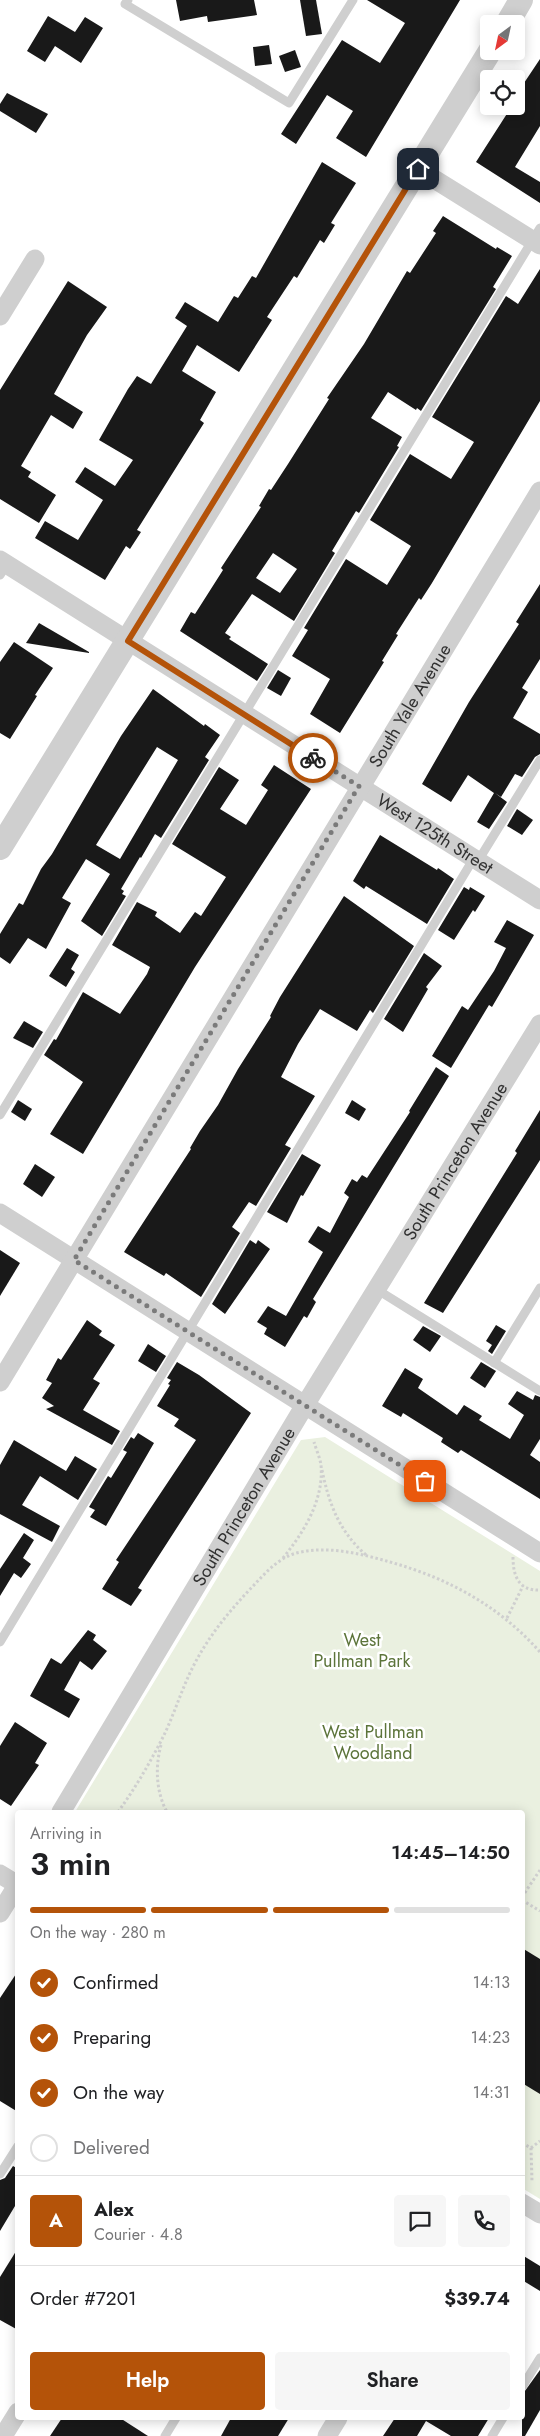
<!DOCTYPE html>
<meta charset="utf-8">
<style>
:root{--surface:#fff;--page:#f6f6f6;--text:#202124;--muted:#757577;--line:#e0e0e0;--accent:#b45309}
body{margin:0;font-family:Jost,sans-serif;background:var(--page);color:var(--text);height:100vh;display:flex;flex-direction:column;font-size:19px;white-space:nowrap}
*{box-sizing:border-box;margin:0}
p{font-size:16px;color:var(--muted)}
.icon{flex:none;width:28px;height:28px;fill:none;stroke:currentColor;stroke-width:2;stroke-linecap:round;stroke-linejoin:round}
.map{position:relative;flex:1;overflow:hidden}
.side{position:absolute;left:15px;top:1810px;width:510px;height:610px;display:flex;flex-direction:column;background:var(--surface);border-radius:5px;box-shadow:0 2px 12px #0003}
.side>*{flex:none}
.needle{width:32px;rotate:213deg}
.fabs{position:absolute;left:480px;top:15px;display:grid;gap:10px}
.fabs a{display:grid;place-items:center;width:45px;height:45px;border-radius:5px;background:var(--surface);box-shadow:0 2px 12px #0003;font-size:25px}
.pin{position:absolute;display:grid;place-items:center;width:42px;height:42px;color:#fff;margin:-21px;border-radius:10px;box-shadow:0 2px 8px #0006}
.courier{position:absolute;display:grid;place-items:center;width:50px;height:50px;margin:-25px;border:4px solid #b45309;border-radius:50%;background:#fff;color:#222;box-shadow:0 1px 6px #0007}
.head em{font-style:normal;font-weight:600}
.head div{display:flex;flex-direction:column-reverse}
.head{display:flex;align-items:center;justify-content:space-between;height:85px;padding:0 15px}
h1{font-size:32px;font-weight:600;line-height:38px}
.bar{display:grid;grid-template-columns:repeat(4,1fr);gap:8px 5px;align-content:center;height:60px;padding:0 15px}
.bar i{height:6px;border-radius:4px;background:var(--line)}
.bar .current{background:var(--accent)}
.bar p{grid-column:span 4}
.line{display:flex;align-items:center;gap:12px;padding:0 15px;border-top:1px solid var(--line)}
.line div{flex:1}
.round{display:grid;place-items:center;flex:none;width:52px;height:52px;border-radius:5px;background:var(--page)}
ol{padding:0 15px;list-style:none}
li{display:flex;align-items:center;gap:15px;height:55px}
li p{margin-inline-start:auto}
li .icon{padding:5px;border-radius:50%;background:var(--accent);color:#fff;stroke-width:4}
li:last-child{color:var(--muted)}
li i{width:28px;height:28px;border:2px solid var(--line);border-radius:50%}
.cta{display:flex;gap:10px;margin-top:auto;padding:10px 15px}
.cta a{flex:1;height:58px;border-radius:5px;background:var(--accent);color:#fff;font-size:20px;font-weight:600;line-height:58px;text-align:center}
.cta a+a{background:var(--page);color:var(--text)}
.map>svg:first-child{display:block}
.green{fill:#eaf0e0}
.building{fill:#191919;fill-rule:evenodd}
.lines{fill:none;stroke-linecap:round;stroke-linejoin:round}
.path{stroke:#cfcfcf;stroke-width:3;stroke-dasharray:2.5 2.5;stroke-linecap:butt}
.service{stroke:#cfcfcf;stroke-width:9}
.minor{stroke:#cfcfcf;stroke-width:19}
.tertiary{stroke:#cfcfcf;stroke-width:24}
.done{stroke:#7a7a7a;stroke-width:5;stroke-dasharray:0 9}
.route{stroke:#b45309;stroke-width:6}
.labels{text-anchor:middle;stroke-width:5;stroke-linejoin:round;paint-order:stroke}
.street-label{font-size:18px;fill:#323232;stroke:#fff}
.park-label{font-size:18px;fill:#5c743a;stroke:#fff}
</style>
<div class="map">
<svg width="540" height="2436" viewBox="0 0 540 2436">
<rect width="100%" height="100%" fill="#fff"/>
<polygon class="green" points="325,1437 540,1571 540,2199 522,2188 522,1812 75,1812 301,1440"/>
<g class="building">
<polygon points="176,0 254,0 257,15 208,22 207,16 180,21"/>
<polygon points="300,0 316,0 322,34 306,36"/>
<polygon points="367,0 460,0 366,157 336,138 353,111 327,95 296,144 281,134 342,40 380,63 405,23"/>
<polygon points="48,16 75,32 85,17 103,28 81,63 55,46 45,62 27,51"/>
<polygon points="269,45 272,64 255,66 253,47"/>
<polygon points="295,50 301,67 285,72 279,56"/>
<polygon points="540,59 540,126 515,167 540,182 540,203 476,162 512,106 516,106 516,95"/>
<polygon points="7,93 48,114 36,133 0,111 0,104"/>
<polygon points="322,162 356,183 331,223 335,225 324,243 320,240 297,278 294,276 267,317 272,320 239,372 197,345 182,371 216,392 200,420 204,423 137,530 141,532 130,549 126,546 105,580 35,538 45,521 78,540 103,500 75,482 85,467 115,486 133,460 99,440 128,389 137,376 151,384 187,326 175,318 185,302 218,322 234,296 238,298 252,276 256,278"/>
<path d="M443,216L496,249L497,247L512,256L493,287L496,289L421,411L417,408L416,410L388,392L371,418L402,437L397,446L399,447L359,513L356,511L332,551L335,553L294,621L252,594L225,633L231,637L229,639L268,664L257,681L180,631L191,612L195,614L223,570L221,568L261,507L259,506L269,489L271,490L288,464L329,399L327,398L364,344L407,271L410,273L436,233L433,231ZM273,553L297,569L280,593L256,578Z"/>
<polygon points="540,269 540,401 432,583 421,600 419,598 396,634 398,635 382,661 384,662 340,733 310,714 330,679 292,656 308,630 304,628 346,559 387,585 411,546 370,520 410,454 451,479 474,442 432,417 506,296 518,304"/>
<polygon points="68,281 107,307 87,335 54,394 83,412 73,429 51,415 21,466 31,472 28,477 56,495 39,523 0,499 0,390"/>
<polygon points="540,584 540,659 522,688 528,692 513,718 540,734 540,754 535,757 522,777 515,774 501,797 495,793 507,802 489,829 477,822 494,793 468,775 451,802 422,784 469,702 519,624 516,622"/>
<polygon points="39,623 89,652 89,653 26,643"/>
<polygon points="14,642 53,668 35,695 37,696 10,739 0,733 0,662"/>
<polygon points="278,670 291,678 281,696 267,688"/>
<path d="M153,689L204,726L205,724L220,735L205,757L209,760L161,838L155,834L141,858L140,857L121,889L124,891L122,894L126,896L102,936L81,921L110,874L86,859L62,898L71,903L46,949L28,938L10,964L0,957V934L19,903L23,905L41,869L52,854L121,736ZM157,747L178,760L120,859L96,845Z"/>
<polygon points="274,765 311,789 195,967 83,1154 50,1134 83,1082 44,1055 54,1039 56,1040 83,992 120,1014 147,974 150,967 112,945 137,902 157,912 155,916 180,933 195,912 201,916 226,877 172,844 219,767 239,780 220,809 246,825 268,790 261,785"/>
<polygon points="517,809 533,820 522,835 507,826"/>
<polygon points="380,835 437,870 438,868 454,879 427,924 366,886 364,889 353,881"/>
<polygon points="464,887 469,890 470,887 485,896 475,912 473,910 454,940 438,930"/>
<polygon points="344,896 414,946 373,1013 370,1010 357,1031 320,1009 298,1044 281,1077 315,1096 285,1145 291,1148 256,1206 249,1202 232,1227 240,1233 201,1297 166,1273 164,1276 124,1252 191,1149 190,1148 200,1131 218,1105 238,1069 271,1017 270,1016 280,997"/>
<polygon points="507,920 534,935 492,1007 489,1005 451,1068 432,1056 462,1006 468,1010 494,971 506,948 494,942"/>
<polygon points="67,948 79,955 71,969 75,972 66,987 49,976"/>
<polygon points="424,953 442,966 426,987 428,989 403,1032 384,1019"/>
<polygon points="24,1021 43,1032 33,1048 13,1038"/>
<polygon points="436,1067 449,1076 313,1299 316,1302 307,1318 304,1316 285,1347 264,1334 267,1328 257,1322 268,1306 286,1316 323,1252 308,1242 318,1226 330,1233 349,1197 344,1193 352,1179 357,1182 362,1175 367,1178 410,1112 409,1111"/>
<polygon points="18,1100 32,1109 25,1121 11,1112"/>
<polygon points="352,1100 366,1109 359,1121 345,1113"/>
<polygon points="540,1110 540,1160 443,1313 424,1303 517,1153 515,1151"/>
<polygon points="302,1154 321,1165 303,1196 301,1195 287,1223 267,1212"/>
<polygon points="35,1164 55,1177 42,1197 23,1184"/>
<polygon points="250,1240 256,1244 258,1240 270,1249 225,1314 212,1304"/>
<polygon points="0,1250 20,1263 0,1296"/>
<polygon points="87,1320 102,1331 99,1335 115,1345 93,1379 100,1383 83,1410 120,1431 112,1445 46,1409 54,1406 42,1398 52,1383 46,1380 58,1358 61,1360"/>
<polygon points="496,1325 506,1331 492,1354 488,1351 492,1345 486,1341"/>
<polygon points="423,1326 441,1336 430,1352 413,1340"/>
<polygon points="148,1344 166,1356 156,1372 138,1361"/>
<polygon points="177,1362 199,1375 251,1413 138,1588 142,1590 131,1606 102,1589 119,1562 116,1560 196,1440 174,1426 179,1419 157,1406 170,1385 168,1384 171,1380 167,1378"/>
<polygon points="481,1362 496,1371 485,1388 470,1378"/>
<polygon points="405,1368 423,1379 418,1388 457,1415 464,1405 482,1416 479,1420 510,1439 524,1415 508,1404 517,1391 533,1400 535,1395 540,1397 540,1439 530,1455 540,1462 540,1499 461,1450 458,1453 441,1442 443,1438 403,1413 401,1417 382,1406"/>
<polygon points="138,1433 154,1443 106,1526 90,1517 95,1510 89,1507 108,1476 111,1478 127,1452 123,1450 131,1437 134,1439"/>
<polygon points="14,1440 66,1471 75,1456 97,1469 78,1500 40,1476 22,1505 60,1526 52,1542 0,1514 0,1465"/>
<polygon points="24,1533 34,1540 23,1558 31,1564 21,1578 14,1573 0,1596 0,1569"/>
<polygon points="88,1630 96,1635 93,1640 107,1651 92,1670 80,1661 64,1690 80,1699 69,1718 30,1696 51,1658 61,1664"/>
<polygon points="15,1722 47,1743 35,1763 39,1765 11,1806 0,1799 0,1746"/>
<polygon points="522,1948 540,1959 540,2094 522,2083"/>
<polygon points="18,1971 18,2112 0,2101 0,1998"/>
<polygon points="13,2166 18,2169 18,2201 0,2231 0,2180 5,2178"/>
<polygon points="18,2248 18,2330 0,2320 0,2277"/>
<polygon points="522,2255 540,2266 540,2291 522,2280"/>
<polygon points="540,2370 540,2410 525,2436 522,2436 522,2395"/>
<polygon points="62,2418 120,2418 148,2436 50,2436"/>
<polygon points="231,2418 289,2418 278,2436 221,2436"/>
<polygon points="395,2418 489,2418 478,2436 451,2436 426,2421 417,2436 383,2436"/>
</g>
<g class="lines">
<g class="path">
<path d="M322,1470C329,1504 339,1531 366,1555"/>
<path d="M513,1557C513,1575 518,1591 540,1590"/>
<path d="M283,1558C304,1532 324,1500 321,1465C320,1458 316,1449 314,1442"/>
<polyline points="507,1618 523,1586"/>
<path d="M161,1745C155,1767 156,1792 167,1812"/>
<path d="M118,1812C134,1790 148,1766 161,1741C172,1720 179,1697 189,1675C205,1640 229,1611 255,1584C268,1570 282,1555 301,1552C330,1546 362,1554 390,1562C450,1579 499,1606 540,1652"/>
<polyline points="522,1897 540,1870"/>
<polyline points="522,1900 540,1911"/>
<polyline points="522,2143 531,2148 532,2181"/>
<polyline points="531,2148 540,2141"/>
</g>
<g class="service">
<polyline points="128,0 125,4 289,103 353,0"/>
<polyline points="0,575 7,564"/>
<polyline points="478,861 540,760"/>
<polyline points="0,1115 540,228"/>
<polyline points="376,1289 540,1391"/>
<polyline points="494,1363 540,1288"/>
<polyline points="0,1642 474,858"/>
<polyline points="0,2174 18,2146"/>
<polyline points="522,2387 540,2358"/>
<polyline points="165,2436 176,2418"/>
<polyline points="492,2436 503,2418"/>
</g>
<g class="minor">
<polyline points="418,169 540,245"/>
<polyline points="0,316 35,259"/>
<path id="s1" d="M0,560L540,900"/>
<polyline points="0,1213 540,1553"/>
<path id="s2" d="M0,1382L540,491"/>
<path id="s3" d="M61,1812L305,1405L540,1024"/>
<polyline points="0,1874 18,1885"/>
<polyline points="0,1913 18,1884"/>
<polyline points="522,2203 540,2214"/>
<polyline points="3,2436 18,2412"/>
<polyline points="327,2436 338,2418"/>
</g>
<g class="tertiary">
<polyline points="507,24 521,0"/>
<polyline points="0,848 490,51"/>
</g>
</g>
<g class="lines">
<polyline class="done" points="313,758 359,786 74,1260 425,1481"/>
<polyline class="route" points="313,758 128,641 418,169"/>
</g>
<g class="labels">
<g class="street-label">
<text dy="6" stroke="none"><textPath href="#s2" startOffset="791">South Yale Avenue</textPath></text>
<text dy="6" stroke="none"><textPath href="#s1" startOffset="514">West 125th Street</textPath></text>
<text dy="6" stroke="none"><textPath href="#s3" startOffset="761">South Princeton Avenue</textPath></text>
<text dy="6" stroke="none"><textPath href="#s3" startOffset="356">South Princeton Avenue</textPath></text>
</g>
<g class="park-label">
<text x="362" y="1646">West<tspan x="362" dy="21">Pullman Park</tspan></text>
<text x="373" y="1738">West Pullman<tspan x="373" dy="21">Woodland</tspan></text>
</g>
</g>
</svg>
<div class="fabs">
<a><svg class="needle" viewBox="-14 -14 28 28"><path d="M0-13l5 13h-10z" fill="#e53935"/><path d="M0 13l5-13h-10z" fill="#757577"/></svg></a>
<a><svg class="icon" aria-label="locate" viewBox="0 0 24 24"><circle cx="12" cy="12" r="6"/><path d="M12 2v4M12 18v4M2 12h4M18 12h4"/></svg></a>
</div>
<div class="pin" style="left:425px;top:1481px;background:#ea580c"><svg class="icon" aria-label="bag" viewBox="0 0 24 24"><path d="M5 8h14l-1 12H6zM9 8a3 3 0 0 1 6 0"/></svg></div>
<div class="pin" style="left:418px;top:169px;background:#1f2937"><svg class="icon" aria-label="home" viewBox="0 0 24 24"><path d="M3 11l9-7 9 7M6 9v11h12V9"/></svg></div>
<div class="courier" style="left:313px;top:758px"><svg class="icon" aria-label="bike" viewBox="0 0 24 24"><circle cx="6" cy="16" r="4"/><circle cx="18" cy="16" r="4"/><path d="M6 16l4-8h5l3 8M10 8l3 8H6M13 5h3"/></svg></div>
<section class="side">
<div class="head"><div><h1>3 min</h1><p>Arriving in</p></div><em>14:45–14:50</em></div>
<div class="bar"><i class="current"></i><i class="current"></i><i class="current"></i><i></i><p>On the way · 280 m</p></div>
<ol>
<li><svg class="icon" aria-label="check" viewBox="0 0 24 24"><path d="M5 12l5 5 9-10"/></svg>Confirmed<p>14:13</p></li>
<li><svg class="icon" aria-label="check" viewBox="0 0 24 24"><path d="M5 12l5 5 9-10"/></svg>Preparing<p>14:23</p></li>
<li><svg class="icon" aria-label="check" viewBox="0 0 24 24"><path d="M5 12l5 5 9-10"/></svg>On the way<p>14:31</p></li>
<li><i></i>Delivered</li>
</ol>
<div class="line" style="height:90px"><b class="round" style="background:var(--accent);color:#fff">A</b><div><b>Alex</b><p>Courier · 4.8</p></div><a class="round"><svg class="icon" aria-label="chat" viewBox="0 0 24 24"><path d="M4 5h16v11H9l-5 4z"/></svg></a><a class="round"><svg class="icon" aria-label="phone" viewBox="0 0 24 24"><path d="M5 4h4l2 5-3 2q2 4 5 5l2-3 5 2v4C11 20 4 13 5 4z"/></svg></a></div>
<div class="line" style="height:65px"><div>Order #7201</div><b>$39.74</b></div>
<div class="cta"><a>Help</a><a>Share</a></div>
</section>
</div>
